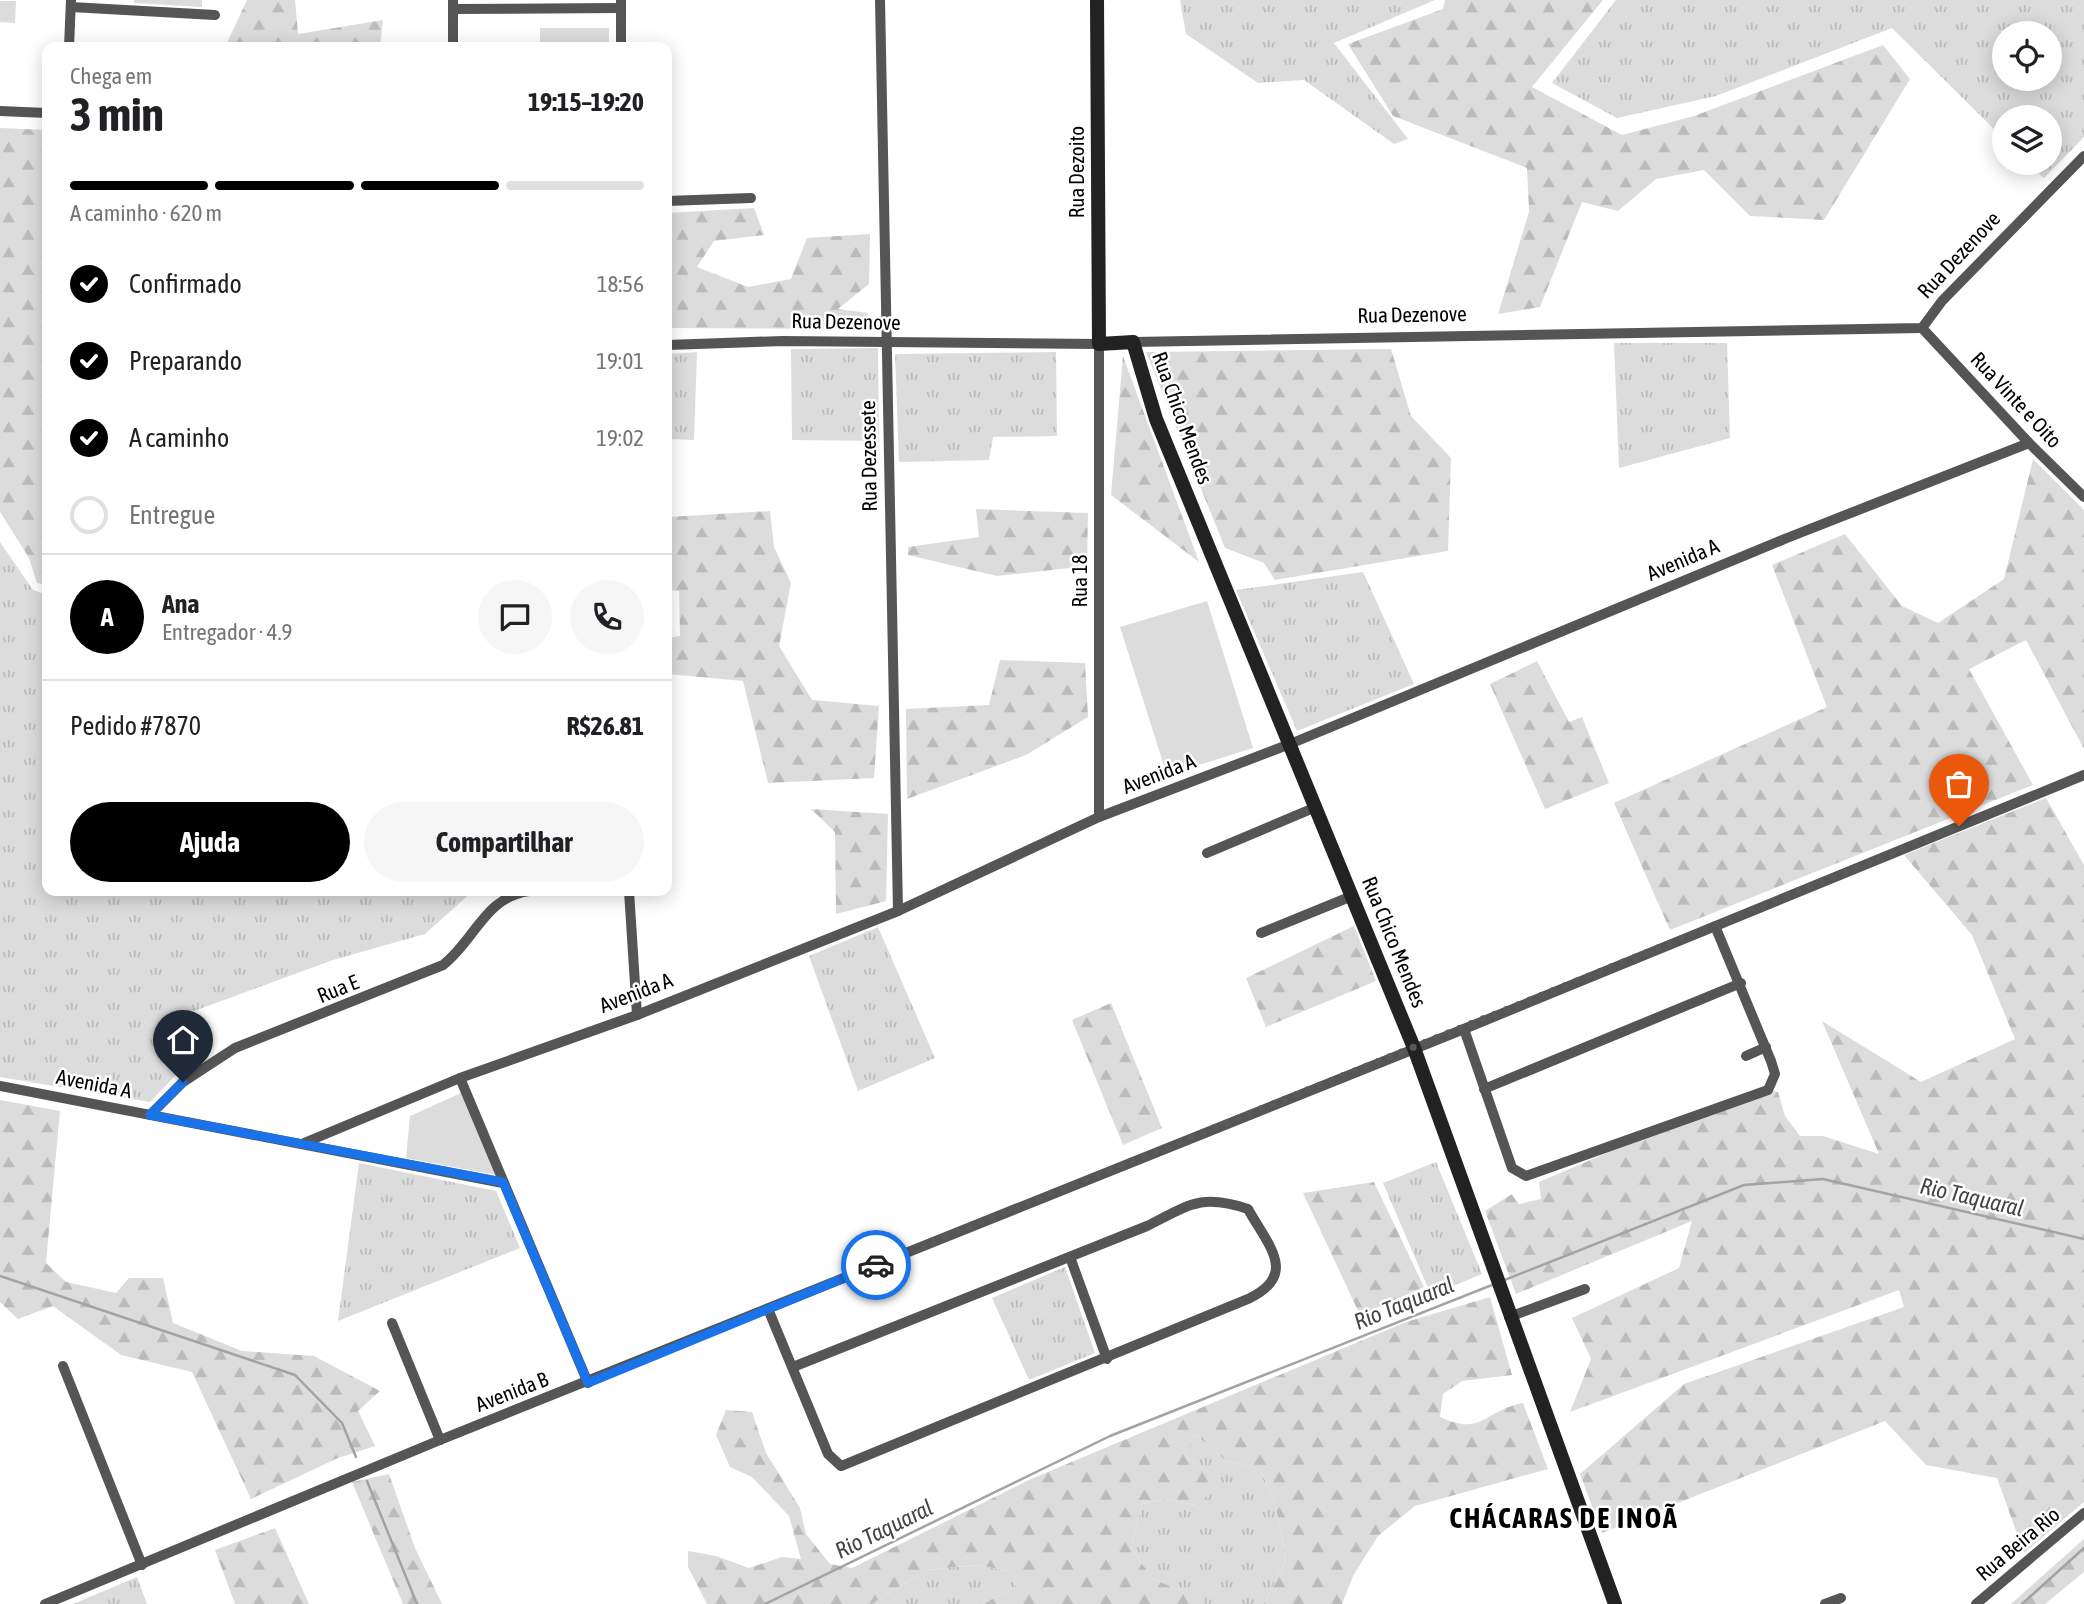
<!DOCTYPE html>
<html lang="pt">
<meta charset="utf-8">
<style>
:root{--surface:#fff;--page:#f6f6f6;--text:#202124;--muted:#757577;--line:#e0e0e0;--accent:#000}
body{margin:0;font-family:"Asap Condensed",sans-serif;background:var(--page);color:var(--text);height:100vh;display:flex;flex-direction:column;font-size:26px;white-space:nowrap}
*{box-sizing:border-box;margin:0}
p{font-size:23px;color:var(--muted)}
.icon{flex:none;width:38px;height:38px;fill:none;stroke:currentColor;stroke-width:2;stroke-linecap:round;stroke-linejoin:round}
.map{position:relative;flex:1;overflow:hidden}
.details{position:absolute;left:42px;top:42px;width:630px;height:854px;display:flex;flex-direction:column;background:var(--surface);border-radius:14px;box-shadow:0 4px 18px #0003}
.details>*{flex:none}
.fabs{position:absolute;left:1992px;top:21px;display:grid;gap:14px}
.fabs a{display:grid;place-items:center;width:70px;height:70px;border-radius:50%;background:var(--surface);box-shadow:0 4px 18px #0003;font-size:35px}
.pin{position:absolute;display:grid;place-items:center;width:60px;height:60px;color:#fff;margin:-72px -30px;border-radius:50% 50% 50% 0;rotate:-45deg;box-shadow:0 0 7px #0007}
.pin .icon{rotate:45deg}
.courier{position:absolute;display:grid;place-items:center;width:70px;height:70px;margin:-35px;border:5px solid #1a73e8;border-radius:50%;background:#fff;color:#222;box-shadow:0 2px 9px #0007}
.summary em{font-style:normal;font-weight:700}
.summary div{display:flex;flex-direction:column-reverse}
.summary{display:flex;align-items:center;justify-content:space-between;height:119px;padding:0 28px}
h1{font-size:46px;font-weight:700;line-height:52px}
.bar{display:grid;grid-template-columns:repeat(4,1fr);gap:10px 7px;align-content:center;height:84px;padding:0 28px}
.bar i{height:9px;border-radius:5px;background:var(--line)}
.bar .selected{background:var(--accent)}
.bar p{grid-column:span 4}
.line{display:flex;align-items:center;gap:18px;padding:0 28px;border-top:2px solid var(--line)}
.line div{flex:1}
.round{display:grid;place-items:center;flex:none;width:74px;height:74px;border-radius:37px;background:var(--page)}
ol{padding:0 28px;list-style:none}
li{display:flex;align-items:center;gap:21px;height:77px}
li p{margin-inline-start:auto}
li .icon{padding:7px;border-radius:50%;background:var(--accent);color:#fff;stroke-width:4}
li:last-child{color:var(--muted)}
li i{width:38px;height:38px;border:4px solid var(--line);border-radius:50%}
.primary-button{display:flex;gap:14px;margin-top:auto;padding:14px 28px}
.primary-button a{flex:1;height:80px;border-radius:42px;background:var(--accent);color:#fff;font-size:28px;font-weight:700;line-height:80px;text-align:center}
.primary-button a+a{background:var(--page);color:var(--text)}
.map>svg:first-child{display:block}
.grass{fill:url(#grass-tufts);fill-rule:evenodd}
.forest{fill:url(#forest-firs)}
.park{fill:#dcdcdc}
.lines{fill:none;stroke-linecap:round;stroke-linejoin:round}
.stream{stroke:#a3a3a3;stroke-width:2.5}
.street{stroke:#555;stroke-width:10}
.secondary{stroke:#222;stroke-width:14}
.done{stroke:#595959;stroke-width:7;stroke-dasharray:0 12.6}
.route{stroke:#1a73e8;stroke-width:9}
.labels{text-anchor:middle;stroke-width:5;stroke-linejoin:round;paint-order:stroke}
.street-label{font-size:21px;fill:#000;stroke:#fff}
.water-label{font-size:23px;font-style:italic;fill:#444;stroke:#fff}
.district-label{font-size:28px;font-weight:bold;letter-spacing:2px;fill:#000;stroke:#fff}
</style>
<div class="map">
<svg width="2084" height="1604" viewBox="0 0 2084 1604">
<defs>
<pattern id="grass-tufts" width="24" height="20" patternUnits="userSpaceOnUse" patternTransform="scale(1.75)"><rect width="24" height="20" fill="#dcdcdc"/><path d="M3 7l-1-3M5 7V3M7 7l1-3M15 17l-1-3M17 17v-4M19 17l1-3" fill="none" stroke="#bbb"/></pattern>
<pattern id="forest-firs" width="22" height="20" patternUnits="userSpaceOnUse" patternTransform="scale(1.75)"><rect width="22" height="20" fill="#dcdcdc"/><path d="M5 1l3.5 6h-7zM16 11l3.5 6h-7z" fill="#bbb"/></pattern>
</defs>
<rect width="100%" height="100%" fill="#fff"/>
<g class="grass">
<polygon points="134,0 202,0 202,7 134,3"/>
<polygon points="1180,0 1435,0 1334,43 1408,139 1394,144 1304,80 1258,83 1186,34"/>
<path d="M1616,0H2084V137L2044,178L2028,163H2049V117H2004V139L1892,28L1716,96L1617,118L1552,83ZM2004,33H2049V79H2004Z"/>
<polygon points="1614,343 1727,343 1730,438 1619,468"/>
<polygon points="878,348 879,441 792,440 791,349"/>
<polygon points="697,352 694,440 667,439 667,354"/>
<polygon points="1056,352 1057,436 993,437 989,460 899,462 895,354"/>
<polygon points="0,542 33,590 47,595 47,891 473,891 425,934 333,960 186,1014 197,1053 150,1102 0,1077"/>
<polygon points="1363,572 1414,684 1297,731 1236,590"/>
<polygon points="878,927 935,1058 858,1091 809,956"/>
<polygon points="1436,1162 1482,1274 1431,1295 1383,1183"/>
<polygon points="359,1163 496,1191 520,1248 338,1321"/>
<polygon points="1065,1267 1095,1353 1029,1380 992,1298"/>
<polygon points="1194,1433 1226,1461 1260,1469 1276,1507 1286,1560 1264,1604 1204,1604 1203,1600 1153,1579 1131,1548 1142,1504 1164,1499 1196,1505 1212,1474 1185,1456"/>
<polygon points="978,1565 1014,1572 1015,1587 983,1604 872,1604 926,1570"/>
<polygon points="137,1577 147,1604 73,1604"/>
</g>
<g class="forest">
<polygon points="247,0 295,0 298,34 383,20 380,47 225,47"/>
<polygon points="1445,0 1603,0 1532,87 1622,135 1694,116 1883,45 1910,79 1824,220 1750,216 1704,170 1656,179 1618,211 1582,202 1540,307 1498,314 1529,212 1527,168 1393,116 1348,44 1443,9"/>
<polygon points="0,128 47,130 47,585 37,583 29,558 0,512"/>
<polygon points="754,208 764,235 714,241 697,267 748,287 791,279 807,238 870,234 869,284 838,309 868,313 868,329 667,328 667,213"/>
<polygon points="1391,349 1411,416 1451,458 1448,551 1275,580 1264,563 1225,548 1146,352"/>
<polygon points="1123,356 1199,562 1111,495"/>
<polygon points="2033,459 2084,510 2084,749 2026,640 1969,669 2033,785 1670,930 1614,803 1827,707 1772,565 1845,534 1902,606 1938,623 2004,579"/>
<polygon points="976,509 1088,513 1087,566 997,576 908,555 908,547 979,537"/>
<polygon points="770,511 774,547 791,583 779,646 812,700 879,706 874,778 768,783 743,681 667,674 667,638 680,636 679,591 667,590 667,517"/>
<polygon points="1000,660 1085,663 1088,717 1026,755 907,799 906,709 989,705"/>
<polygon points="1537,661 1569,722 1582,717 1609,783 1545,809 1490,684"/>
<polygon points="2046,798 2084,865 2084,1502 2024,1553 1997,1478 1926,1465 1885,1421 1602,1533 1580,1474 1684,1384 1904,1307 1899,1290 1570,1412 1591,1359 1572,1318 1679,1268 1692,1221 1516,1294 1485,1211 1512,1194 1519,1204 1541,1199 1539,1182 1759,1088 1778,1092 1785,1116 1800,1136 1823,1136 1879,1154 1822,1021 1921,1082 2015,1039 1972,935 1904,855"/>
<polygon points="811,809 888,814 886,901 836,914 835,832"/>
<polygon points="1354,926 1376,981 1266,1027 1246,978"/>
<polygon points="1111,1003 1162,1128 1123,1145 1072,1020"/>
<polygon points="0,1100 60,1111 46,1263 66,1282 116,1293 129,1278 163,1278 173,1323 242,1351 314,1356 380,1391 358,1411 375,1446 338,1458 251,1499 192,1372 121,1355 53,1306 18,1319 0,1302"/>
<polygon points="1374,1182 1424,1287 1360,1315 1303,1193"/>
<path d="M1490,1297L1512,1375L1462,1381L1443,1394L1440,1417C1483,1437 1484,1410 1523,1403L1548,1469L1415,1506L1378,1536L1353,1576L1342,1604H1264L1286,1560L1276,1507L1260,1469L1226,1461L1194,1433L1185,1456L1212,1474L1215,1490L1196,1505L1164,1499L1142,1504L1131,1548L1153,1579L1204,1600V1604H983L1015,1587L1014,1572L978,1565L926,1570L872,1604H707L688,1567V1551L716,1556L749,1568L782,1557L801,1559L789,1516L752,1477L730,1467L716,1435L726,1410L752,1412L766,1453L800,1508L806,1534L830,1564L852,1568L1031,1479L1406,1322Z"/>
<polygon points="389,1474 415,1548 442,1604 403,1604 352,1482"/>
<polygon points="275,1528 309,1604 235,1604 215,1550"/>
<polygon points="2084,1539 2084,1572 2045,1604 2011,1604"/>
</g>
<g class="park">
<polygon points="0,1 16,1 15,23 0,22"/>
<polygon points="609,28 609,47 540,47 540,28"/>
<polygon points="1207,601 1253,748 1167,775 1120,627"/>
<polygon points="461,1093 496,1175 406,1158 410,1116"/>
</g>
<g class="lines">
<g class="stream">
<polyline points="0,1276 295,1375 342,1423 356,1457"/>
<polyline points="1502,1281 1744,1185 1823,1179 2084,1239"/>
<polyline points="367,1481 417,1604"/>
<polyline points="765,1604 1110,1436 1492,1285"/>
<polyline points="2022,1604 2084,1548"/>
</g>
<g class="street">
<polyline points="453,0 453,47"/>
<polyline points="621,0 621,47"/>
<polyline points="880,0 898,911"/>
<polyline points="71,7 215,15"/>
<polyline points="453,9 621,8"/>
<polyline points="69,47 71,0"/>
<polyline points="0,111 47,113"/>
<polyline points="667,201 751,198"/>
<polyline points="1922,328 2029,443 2084,497"/>
<polyline points="1133,342 1922,328 1942,301 2084,156"/>
<polyline points="667,345 782,341 1099,344 1099,817"/>
<polyline points="1207,853 1316,807"/>
<polyline points="629,891 637,1015"/>
<polyline points="1261,933 1352,896"/>
<polyline points="1464,1029 1512,1168 1526,1176 1768,1090 1775,1074 1771,1061 1715,926"/>
<polyline points="1746,1056 1766,1047"/>
<polyline points="460,1078 588,1383"/>
<polyline points="0,1086 503,1183"/>
<polyline points="1484,1089 1741,983"/>
<path d="M150,1115L183,1082L235,1048L443,965C475,940 485,897 529,891"/>
<polyline points="304,1143 460,1078 637,1015 898,911 1099,817 1290,744 1787,538 2029,443"/>
<polyline points="1070,1257 1107,1359"/>
<path d="M768,1309L828,1454L841,1466L1250,1298C1299,1274 1267,1244 1248,1209C1201,1193 1189,1205 1147,1226L793,1367"/>
<polyline points="1509,1317 1585,1289"/>
<polyline points="392,1323 440,1440"/>
<polyline points="63,1366 142,1565"/>
<polyline points="45,1604 440,1440 1464,1029 2084,775"/>
<polyline points="1825,1604 1841,1598"/>
<polyline points="1976,1604 2084,1513"/>
</g>
<polyline class="secondary" points="1097,0 1099,344 1133,342 1156,419 1414,1048 1615,1604"/>
</g>
<g class="lines">
<polyline class="done" points="876,1265 1959,826"/>
<polyline class="route" points="183,1082 150,1115 503,1182 588,1383 876,1265"/>
</g>
<g class="labels">
<g class="street-label">
<text transform="translate(1077 172) rotate(-90)" y="7">Rua Dezoito</text>
<text transform="translate(1959 255) rotate(-47)" y="7">Rua Dezenove</text>
<text transform="translate(1412 315) rotate(-1)" y="7">Rua Dezenove</text>
<text transform="translate(846 322) rotate(1)" y="7">Rua Dezenove</text>
<text transform="translate(2016 400) rotate(47)" y="7">Rua Vinte e Oito</text>
<text transform="translate(1182 418) rotate(70)" y="7">Rua Chico Mendes</text>
<text transform="translate(869 456) rotate(-91)" y="7">Rua Dezessete</text>
<text transform="translate(1683 560) rotate(-23)" y="7">Avenida A</text>
<text transform="translate(1080 581) rotate(-90)" y="7">Rua 18</text>
<text transform="translate(1159 774) rotate(-21)" y="7">Avenida A</text>
<text transform="translate(1394 942) rotate(68)" y="7">Rua Chico Mendes</text>
<text transform="translate(338 989) rotate(-22)" y="7">Rua E</text>
<text transform="translate(636 993) rotate(-21)" y="7">Avenida A</text>
<text transform="translate(94 1084) rotate(11)" y="7">Avenida A</text>
<text transform="translate(512 1392) rotate(-21)" y="7">Avenida B</text>
<text transform="translate(2018 1544) rotate(-40)" y="7">Rua Beira Rio</text>
</g>
<g class="water-label">
<text transform="translate(1972 1197) rotate(13)" y="8">Rio Taquaral</text>
<text transform="translate(1404 1303) rotate(-22)" y="8">Rio Taquaral</text>
<text transform="translate(884 1529) rotate(-26)" y="8">Rio Taquaral</text>
</g>
<g class="district-label">
<text x="1564" y="1528">CHÁCARAS DE INOÃ</text>
</g>
</g>
</svg>
<div class="fabs">
<a><svg class="icon" aria-label="locate" viewBox="0 0 24 24"><circle cx="12" cy="12" r="6"/><path d="M12 2v4M12 18v4M2 12h4M18 12h4"/></svg></a>
<a><svg class="icon" aria-label="layers" viewBox="0 0 24 24"><path d="M12 4l9 5-9 5-9-5zM3 14l9 5 9-5"/></svg></a>
</div>
<div class="pin" style="left:1959px;top:826px;background:#ea580c"><svg class="icon" aria-label="bag" viewBox="0 0 24 24"><path d="M5 8h14l-1 12H6zM9 8a3 3 0 0 1 6 0"/></svg></div>
<div class="pin" style="left:183px;top:1082px;background:#1f2937"><svg class="icon" aria-label="home" viewBox="0 0 24 24"><path d="M3 11l9-7 9 7M6 9v11h12V9"/></svg></div>
<div class="courier" style="left:876px;top:1265px"><svg class="icon" aria-label="car" viewBox="0 0 24 24"><path d="M5 17H2v-5l4-1 3-4h7l3 4 3 1v5h-3M9 17h6M6 11h13"/><circle cx="7" cy="17" r="2"/><circle cx="17" cy="17" r="2"/></svg></div>
<section class="details">
<div class="summary"><div><h1>3 min</h1><p>Chega em</p></div><em>19:15–19:20</em></div>
<div class="bar"><i class="selected"></i><i class="selected"></i><i class="selected"></i><i></i><p>A caminho · 620 m</p></div>
<ol>
<li><svg class="icon" aria-label="check" viewBox="0 0 24 24"><path d="M5 12l5 5 9-10"/></svg>Confirmado<p>18:56</p></li>
<li><svg class="icon" aria-label="check" viewBox="0 0 24 24"><path d="M5 12l5 5 9-10"/></svg>Preparando<p>19:01</p></li>
<li><svg class="icon" aria-label="check" viewBox="0 0 24 24"><path d="M5 12l5 5 9-10"/></svg>A caminho<p>19:02</p></li>
<li><i></i>Entregue</li>
</ol>
<div class="line" style="height:126px"><b class="round" style="background:var(--accent);color:#fff">A</b><div><b>Ana</b><p>Entregador · 4.9</p></div><a class="round"><svg class="icon" aria-label="chat" viewBox="0 0 24 24"><path d="M4 5h16v11H9l-5 4z"/></svg></a><a class="round"><svg class="icon" aria-label="phone" viewBox="0 0 24 24"><path d="M5 4h4l2 5-3 2q2 4 5 5l2-3 5 2v4C11 20 4 13 5 4z"/></svg></a></div>
<div class="line" style="height:91px"><div>Pedido #7870</div><b>R$26.81</b></div>
<div class="primary-button"><a>Ajuda</a><a>Compartilhar</a></div>
</section>
</div>
